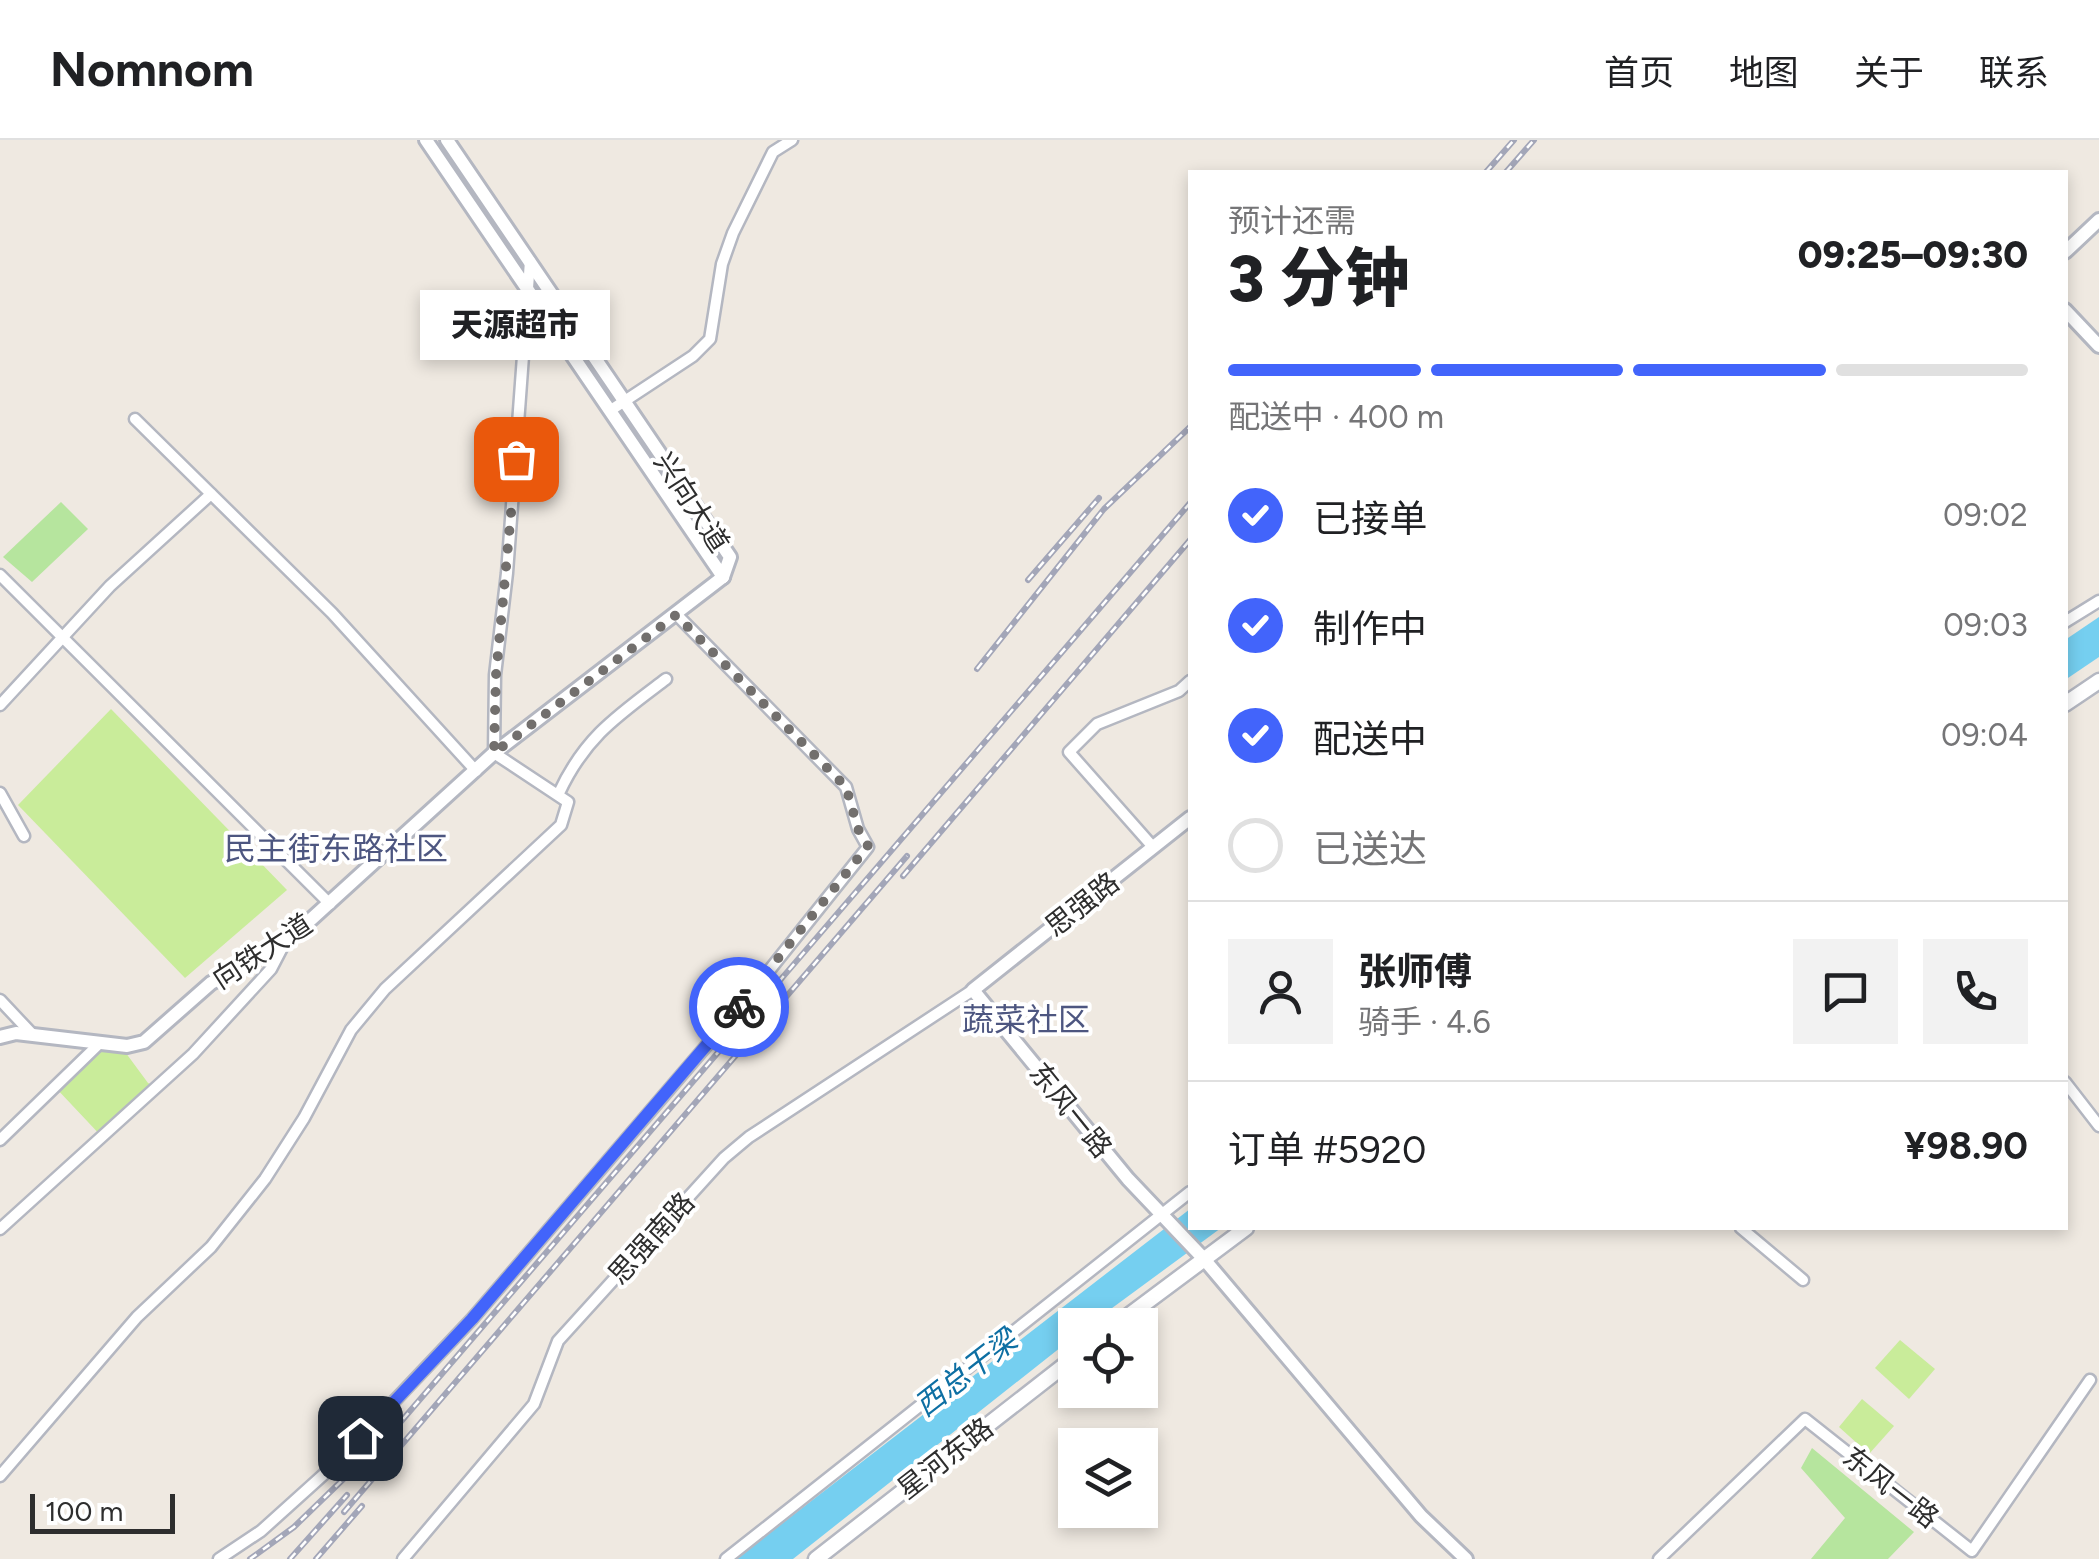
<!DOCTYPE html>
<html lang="zh">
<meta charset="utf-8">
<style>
:root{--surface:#fff;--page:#f2f2f2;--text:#202124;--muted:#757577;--line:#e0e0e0;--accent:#4264fb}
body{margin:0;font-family:Figtree,"Noto Sans SC",sans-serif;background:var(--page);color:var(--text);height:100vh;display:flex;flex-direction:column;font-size:38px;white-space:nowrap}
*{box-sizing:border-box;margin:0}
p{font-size:32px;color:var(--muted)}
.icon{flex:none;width:55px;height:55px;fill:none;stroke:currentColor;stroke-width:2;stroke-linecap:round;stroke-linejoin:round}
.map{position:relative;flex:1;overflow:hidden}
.sheet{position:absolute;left:1188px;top:30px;width:880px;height:1060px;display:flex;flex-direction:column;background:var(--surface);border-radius:0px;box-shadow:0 5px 15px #0003}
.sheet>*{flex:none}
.tools{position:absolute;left:1058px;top:1168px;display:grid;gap:20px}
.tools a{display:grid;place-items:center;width:100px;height:100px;border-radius:0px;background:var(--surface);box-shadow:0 5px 15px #0003;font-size:50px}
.scale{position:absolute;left:30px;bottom:25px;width:145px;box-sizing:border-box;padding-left:10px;border:5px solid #2e2e2e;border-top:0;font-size:28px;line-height:35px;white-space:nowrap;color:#2e2e2e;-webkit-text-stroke:8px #fff;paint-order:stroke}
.pin{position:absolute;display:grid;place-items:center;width:85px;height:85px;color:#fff;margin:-42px;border-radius:20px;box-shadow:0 5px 15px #0006}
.courier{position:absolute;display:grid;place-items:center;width:100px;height:100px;margin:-50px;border:8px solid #4264fb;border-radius:50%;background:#fff;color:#222;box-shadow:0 2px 12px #0007}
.bubble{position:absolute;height:70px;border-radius:0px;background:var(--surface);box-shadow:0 5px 15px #0003;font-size:32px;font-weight:800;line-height:70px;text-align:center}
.summary em{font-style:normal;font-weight:800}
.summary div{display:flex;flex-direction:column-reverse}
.summary{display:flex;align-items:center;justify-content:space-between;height:170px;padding:0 40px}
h1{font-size:65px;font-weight:800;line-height:75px}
.bar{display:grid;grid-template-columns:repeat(4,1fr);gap:15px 10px;align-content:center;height:120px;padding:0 40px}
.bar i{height:12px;border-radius:8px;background:var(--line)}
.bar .on{background:var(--accent)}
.bar p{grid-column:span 4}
.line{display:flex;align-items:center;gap:25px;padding:0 40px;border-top:2px solid var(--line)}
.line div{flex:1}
.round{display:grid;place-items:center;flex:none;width:105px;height:105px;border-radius:0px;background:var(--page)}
ol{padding:0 40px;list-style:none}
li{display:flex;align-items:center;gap:30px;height:110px}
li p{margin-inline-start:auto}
li .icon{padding:10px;border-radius:50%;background:var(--accent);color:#fff;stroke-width:4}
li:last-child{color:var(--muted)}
li i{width:55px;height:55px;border:5px solid var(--line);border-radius:50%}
header{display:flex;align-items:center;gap:60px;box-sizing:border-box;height:140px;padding:0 50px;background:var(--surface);border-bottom:2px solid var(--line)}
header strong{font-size:48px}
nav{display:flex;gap:55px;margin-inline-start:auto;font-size:35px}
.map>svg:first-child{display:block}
.green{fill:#b6e59e}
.pitch{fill:#c9ec9a}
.water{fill:#75cff0}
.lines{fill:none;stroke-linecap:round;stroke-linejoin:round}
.minor-casing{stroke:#b4b7c1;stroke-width:15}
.tertiary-casing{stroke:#b4b7c1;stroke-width:18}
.secondary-casing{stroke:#b4b7c1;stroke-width:19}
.minor{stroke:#fff;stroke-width:10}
.tertiary{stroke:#fff;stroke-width:12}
.secondary{stroke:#fff;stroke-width:14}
.rail-casing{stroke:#a3a6b8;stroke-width:6}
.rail{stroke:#fff;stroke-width:2.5;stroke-dasharray:8;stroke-linecap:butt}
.done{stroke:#726f6d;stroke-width:10;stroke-dasharray:0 18}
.route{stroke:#4264fb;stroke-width:12}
.labels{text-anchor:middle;stroke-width:8;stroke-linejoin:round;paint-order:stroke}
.street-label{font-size:28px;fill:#2e2e2e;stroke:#fff}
.water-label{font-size:30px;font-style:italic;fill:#0d6fa3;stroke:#fff}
.quarter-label{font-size:32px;fill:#4d5680;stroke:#fff}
</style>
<header>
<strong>Nomnom</strong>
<nav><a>首页</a><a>地图</a><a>关于</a><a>联系</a></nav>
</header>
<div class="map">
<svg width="2099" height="1419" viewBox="0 0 2099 1419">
<rect width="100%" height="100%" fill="#efe9e1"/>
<g class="green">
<polygon points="61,362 88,389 32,442 3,417"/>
<polygon points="1812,1308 1914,1392 1888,1419 1811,1419 1845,1378 1801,1328"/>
</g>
<g class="pitch">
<polygon points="111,569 287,750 185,838 18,665"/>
<polygon points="103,904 120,905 148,943 162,949 104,999 55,947"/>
<polygon points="1900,1200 1935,1229 1909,1259 1875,1228"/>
<polygon points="1862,1259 1894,1286 1869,1314 1839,1287"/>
</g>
<g class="water">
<polygon points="2099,477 2099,517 2065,540 2065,500"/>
<polygon points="1190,1069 1190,1088 1221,1088 1089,1185 1075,1185 1075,1196 793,1419 736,1419"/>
</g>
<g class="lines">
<defs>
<g id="minor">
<polyline points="611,270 693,216 710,199 722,124 733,93 773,12 792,0"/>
<polyline points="135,279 332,473 476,631"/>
<polyline points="0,435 330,764"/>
<polyline points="2065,482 2099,461"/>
<polyline points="0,565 110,446 211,354"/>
<polyline points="0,653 24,696"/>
<path d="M559,653C585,597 617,576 666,539"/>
<polyline points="1153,707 1069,612 1097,584 1179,551 1190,541"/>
<polyline points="0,860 33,895"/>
<polyline points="2065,942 2099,986"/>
<polyline points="0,1000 100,903"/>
<polyline points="1741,1088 1803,1140"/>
<polyline points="0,1089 193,914 271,829 284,804"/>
<polyline points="0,1336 137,1177 211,1107 265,1039 304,978 351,890 385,849 561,685 568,662 494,613 495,535 507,433 530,121"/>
<polyline points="219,1419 261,1391 332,1327 472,1179 744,862 868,707 858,689 846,647 677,475"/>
<polyline points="403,1419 534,1264 558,1201 724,1018 749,997 973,850"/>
<polyline points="726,1419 1190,1052"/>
<polyline points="1659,1419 1805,1279 1972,1411 2090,1240"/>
</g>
<g id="tertiary">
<polyline points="426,0 723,437"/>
<polyline points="447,0 730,417 723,437"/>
<polyline points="2065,112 2099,80"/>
<polyline points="2065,170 2099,206"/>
<polyline points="1190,678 973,850 1128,1039 1204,1119 1421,1376 1466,1419"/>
<polyline points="0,897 16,893 127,906 144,902 211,843 284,804 494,613 723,437"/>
</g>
<g id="secondary">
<polyline points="2065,564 2099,541"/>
<polyline points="1116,1185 1246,1088"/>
<polyline points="816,1419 1075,1217"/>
</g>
</defs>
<use href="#minor" class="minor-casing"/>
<use href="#tertiary" class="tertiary-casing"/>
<use href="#secondary" class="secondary-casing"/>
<use href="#minor" class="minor"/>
<use href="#tertiary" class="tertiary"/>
<use href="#secondary" class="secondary"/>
<defs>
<g id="rail">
<polyline points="1486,32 1514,0"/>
<polyline points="1506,32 1534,0"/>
<polyline points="1028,440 1099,358"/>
<polyline points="977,529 1104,369 1190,287"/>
<polyline points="903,736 1190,400"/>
<polyline points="344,1372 907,716"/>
<polyline points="250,1419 294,1387 392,1292 1190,363"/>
<polyline points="290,1419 347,1355"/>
<polyline points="316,1419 362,1366"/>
</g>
</defs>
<use href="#rail" class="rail-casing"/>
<use href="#rail" class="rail"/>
</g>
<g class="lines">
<polyline class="done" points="516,319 496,535 494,613 676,475 846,647 858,689 868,706 739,867"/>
<polyline class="route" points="360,1298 472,1179 739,867"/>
</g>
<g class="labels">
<g class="street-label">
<text transform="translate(692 362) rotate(57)" y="10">兴向大道</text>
<text transform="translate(1082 764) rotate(-38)" y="10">思强路</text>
<text transform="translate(262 811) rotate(-33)" y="10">向铁大道</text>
<text transform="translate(1071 970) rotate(51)" y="10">东风一路</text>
<text transform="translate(651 1098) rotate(-48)" y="10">思强南路</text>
<text transform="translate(945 1318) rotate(-38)" y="10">星河东路</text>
<text transform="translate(1891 1347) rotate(38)" y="10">东风一路</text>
</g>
<g class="water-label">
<text transform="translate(966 1233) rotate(-38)" y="10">西总干梁</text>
</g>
<g class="quarter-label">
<text x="336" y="720">民主街东路社区</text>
<text x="1026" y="891">蔬菜社区</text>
</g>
</g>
</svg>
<div class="tools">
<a><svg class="icon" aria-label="locate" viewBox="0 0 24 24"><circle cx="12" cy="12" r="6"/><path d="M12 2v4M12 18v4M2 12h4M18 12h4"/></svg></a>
<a><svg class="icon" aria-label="layers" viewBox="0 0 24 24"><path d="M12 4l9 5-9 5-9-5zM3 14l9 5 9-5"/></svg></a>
</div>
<div class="scale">100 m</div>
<div class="pin" style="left:516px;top:319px;background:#ea580c"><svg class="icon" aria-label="bag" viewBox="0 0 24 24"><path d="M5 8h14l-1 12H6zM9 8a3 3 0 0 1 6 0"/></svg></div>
<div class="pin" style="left:360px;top:1298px;background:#1f2937"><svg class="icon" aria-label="home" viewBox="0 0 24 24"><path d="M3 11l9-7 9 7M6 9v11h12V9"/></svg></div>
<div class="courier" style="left:739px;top:867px"><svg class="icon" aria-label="bike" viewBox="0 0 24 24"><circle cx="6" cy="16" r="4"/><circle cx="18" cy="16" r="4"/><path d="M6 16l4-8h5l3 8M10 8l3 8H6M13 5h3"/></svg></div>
<div class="bubble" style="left:420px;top:150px;width:190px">天源超市</div>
<section class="sheet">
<div class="summary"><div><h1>3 分钟</h1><p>预计还需</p></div><em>09:25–09:30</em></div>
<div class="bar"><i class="on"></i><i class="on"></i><i class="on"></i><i></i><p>配送中 · 400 m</p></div>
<ol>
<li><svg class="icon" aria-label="check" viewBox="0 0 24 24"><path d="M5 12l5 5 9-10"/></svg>已接单<p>09:02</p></li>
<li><svg class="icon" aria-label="check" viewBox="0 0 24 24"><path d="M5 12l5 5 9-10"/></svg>制作中<p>09:03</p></li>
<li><svg class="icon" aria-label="check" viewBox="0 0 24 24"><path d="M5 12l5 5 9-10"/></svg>配送中<p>09:04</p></li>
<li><i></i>已送达</li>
</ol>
<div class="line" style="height:180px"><a class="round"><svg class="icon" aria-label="person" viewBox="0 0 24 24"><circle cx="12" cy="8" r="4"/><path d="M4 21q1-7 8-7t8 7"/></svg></a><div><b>张师傅</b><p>骑手 · 4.6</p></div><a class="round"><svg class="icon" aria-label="chat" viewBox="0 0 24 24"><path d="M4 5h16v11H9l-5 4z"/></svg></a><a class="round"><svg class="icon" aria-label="phone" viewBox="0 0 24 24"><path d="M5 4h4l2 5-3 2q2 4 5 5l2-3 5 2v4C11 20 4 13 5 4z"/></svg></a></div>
<div class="line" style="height:130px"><div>订单 #5920</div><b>¥98.90</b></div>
</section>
</div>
